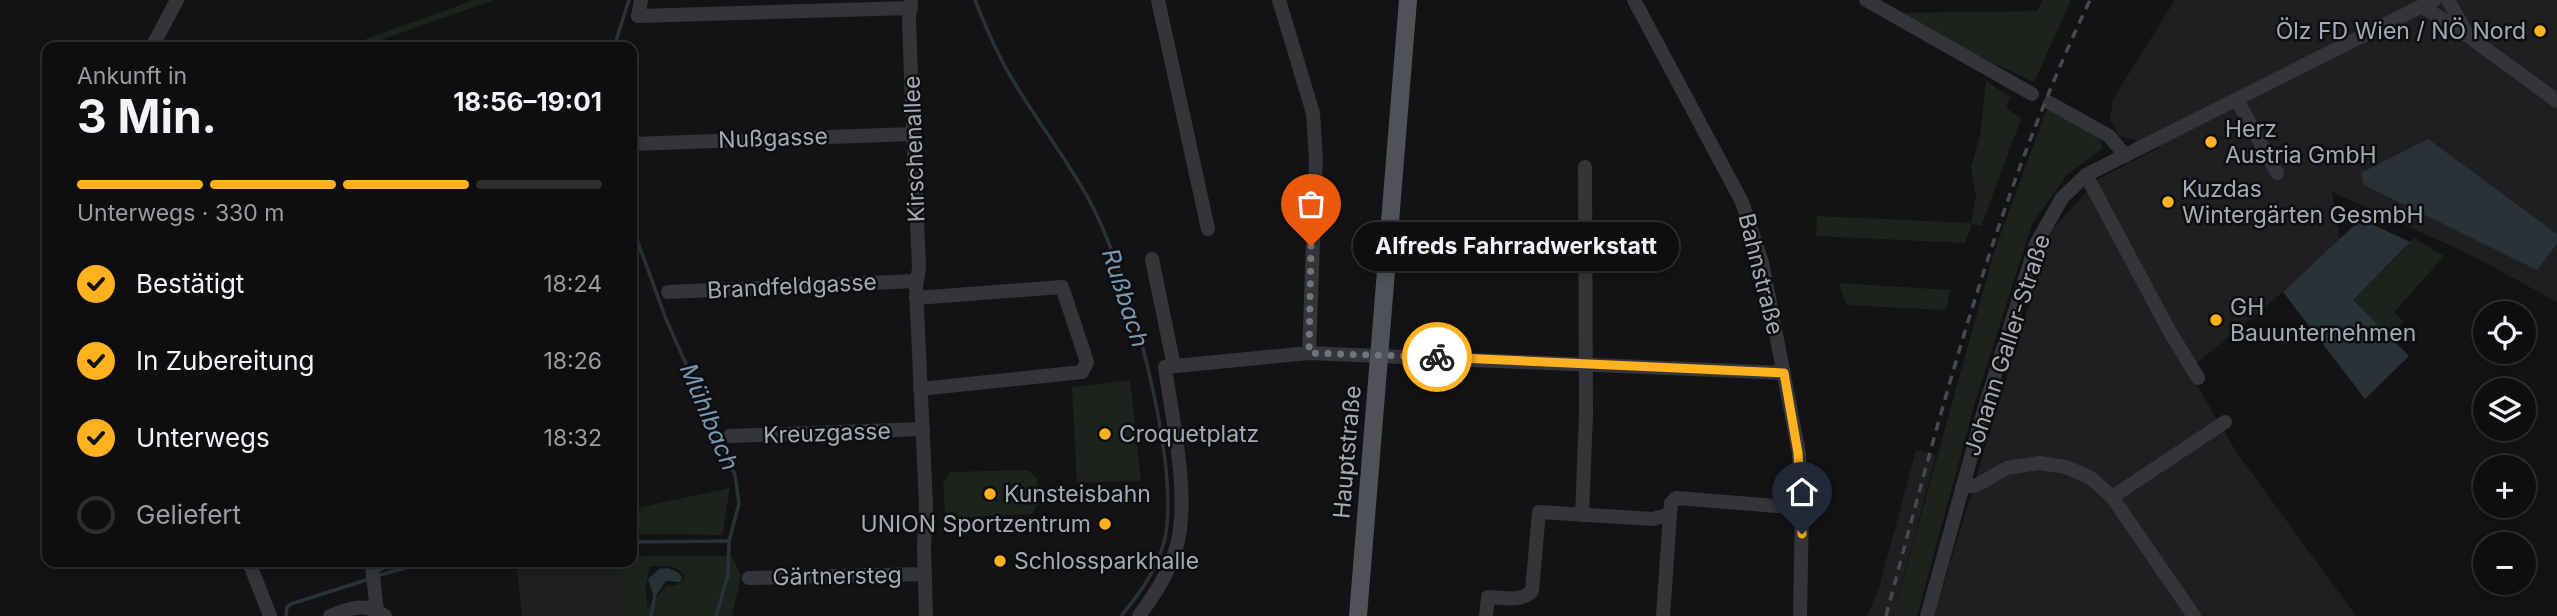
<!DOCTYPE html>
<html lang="de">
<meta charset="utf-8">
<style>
:root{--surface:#0e0e10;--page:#1c1c1e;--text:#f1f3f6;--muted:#9b9c9f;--line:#2e2e30;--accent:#ffb120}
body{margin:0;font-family:Inter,sans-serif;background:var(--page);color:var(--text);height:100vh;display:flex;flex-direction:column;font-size:26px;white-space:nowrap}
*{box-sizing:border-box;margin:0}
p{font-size:23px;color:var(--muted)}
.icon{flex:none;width:38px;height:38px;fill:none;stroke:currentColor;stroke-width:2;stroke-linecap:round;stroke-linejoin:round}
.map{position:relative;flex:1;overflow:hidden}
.drawer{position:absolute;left:42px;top:42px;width:595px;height:525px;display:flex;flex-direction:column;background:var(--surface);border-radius:14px;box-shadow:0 4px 10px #0003,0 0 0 2px var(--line)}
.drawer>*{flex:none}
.buttons{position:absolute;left:2473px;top:301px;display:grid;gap:14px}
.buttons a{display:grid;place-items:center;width:63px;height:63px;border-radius:50%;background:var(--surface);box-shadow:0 4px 10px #0003,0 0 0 2px var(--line);font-size:35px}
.pin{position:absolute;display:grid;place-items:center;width:60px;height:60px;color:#fff;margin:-72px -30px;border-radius:50% 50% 50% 0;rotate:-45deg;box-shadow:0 0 7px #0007}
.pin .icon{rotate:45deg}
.courier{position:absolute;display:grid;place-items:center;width:70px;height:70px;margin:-35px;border:5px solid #ffb120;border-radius:50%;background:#fff;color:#222;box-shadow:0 2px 9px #0007}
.bubble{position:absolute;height:49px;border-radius:24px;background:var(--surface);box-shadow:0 4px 10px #0003,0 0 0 2px var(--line);font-size:23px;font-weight:700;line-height:49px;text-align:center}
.summary em{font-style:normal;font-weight:700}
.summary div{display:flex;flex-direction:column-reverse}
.summary{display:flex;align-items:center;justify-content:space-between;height:119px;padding:0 35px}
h1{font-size:46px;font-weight:700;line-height:52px}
.bar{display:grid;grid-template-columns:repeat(4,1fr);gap:10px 7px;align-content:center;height:84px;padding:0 35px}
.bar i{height:9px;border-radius:5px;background:var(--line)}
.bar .selected{background:var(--accent)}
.bar p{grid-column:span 4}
ol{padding:0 35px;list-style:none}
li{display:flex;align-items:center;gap:21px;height:77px}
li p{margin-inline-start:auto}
li .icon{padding:7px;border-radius:50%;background:var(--accent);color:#111;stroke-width:4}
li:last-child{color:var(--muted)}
li i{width:38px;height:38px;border:4px solid var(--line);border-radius:50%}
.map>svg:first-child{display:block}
.built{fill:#1f1f22}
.green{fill:#1b231c;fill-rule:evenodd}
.water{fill:#283239}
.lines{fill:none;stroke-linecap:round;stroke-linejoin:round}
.stream{stroke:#283239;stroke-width:3.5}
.minor{stroke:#33353a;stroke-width:14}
.major{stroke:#4f5259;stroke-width:18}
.rail{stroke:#46494f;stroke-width:3.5;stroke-dasharray:9 7;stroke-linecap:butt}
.done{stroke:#71747e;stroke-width:7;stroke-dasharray:0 12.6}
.route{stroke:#ffb120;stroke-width:9}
.poi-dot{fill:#ffb120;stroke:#0e0e10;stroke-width:2.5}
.labels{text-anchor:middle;stroke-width:5;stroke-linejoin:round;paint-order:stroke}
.poi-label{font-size:23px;fill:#a3a9b6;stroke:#0e0e10;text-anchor:start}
.street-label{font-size:23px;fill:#a3a9b6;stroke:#0e0e10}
.water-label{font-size:24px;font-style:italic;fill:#7799b4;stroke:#0e0e10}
</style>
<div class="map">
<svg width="2557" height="616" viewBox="0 0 2557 616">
<rect width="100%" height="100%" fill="#131315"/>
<g class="built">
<polygon points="2175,0 2557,0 2557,302 2471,255 2332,192 2340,241 2261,311 2188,370 2237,453 2356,616 1934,616 2051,231 2098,179 2160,147 2119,136 2110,119 2113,99"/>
<polygon points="1916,450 1936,455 1893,616 1867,616 1879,588"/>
<polygon points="516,562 617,562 623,616 522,616"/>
</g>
<g class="green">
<polygon points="474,0 494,0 361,47 344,47"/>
<polygon points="2042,0 2071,0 2034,82 1959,47 1896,13 2037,11"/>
<polygon points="1986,81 2010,97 2006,108 2021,119 1981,226 1972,224 1965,243 1816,236 1817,216 1971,223 1976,196 1971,168 1980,135"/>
<polygon points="2048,106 2098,137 2103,148 2066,176 2032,224 1976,399 1917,616 1893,616 1994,252"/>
<polygon points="2414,238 2444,256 2394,312 2403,322 2389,336 2353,300"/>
<polygon points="1839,283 1950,290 1946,310 1846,305"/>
<polygon points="1130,380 1141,481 1077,483 1072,387"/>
<polygon points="1028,470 1037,478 1038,504 1032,514 956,518 945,512 943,483 950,472"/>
<polygon points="730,488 722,535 632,534 632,509"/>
<path d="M632,556H732L741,576L732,616H623L617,562H632ZM650,566C663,566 677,564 685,576C680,585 676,586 667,585L648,608L645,589Z"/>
</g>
<g class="water">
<polygon points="2428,139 2557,234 2557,244 2537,270 2364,185 2361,173"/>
<polygon points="2361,219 2410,242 2353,300 2409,356 2365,399 2283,292"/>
<polygon points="667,568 678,572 682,577 680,582 666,581 657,594 653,594 648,579 659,569"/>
</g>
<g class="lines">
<g class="stream">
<path d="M975,0C986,28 998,56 1014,82C1037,121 1066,158 1088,198C1127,268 1181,460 1165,538C1158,568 1141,592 1121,616"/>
<polyline points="614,47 629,0"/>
<polyline points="632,226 666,319 735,475 739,504 729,541 728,575 716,616"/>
<polyline points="632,542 728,541"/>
<polyline points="376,576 409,567 413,562"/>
<polyline points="286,616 287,607 291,604 369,579"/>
<polyline points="651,616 655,594"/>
</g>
<g class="minor">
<polyline points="641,0 638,16 911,8"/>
<polyline points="911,0 909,17 911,77 919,268 916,287 926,505 924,548 926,616"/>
<polyline points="1158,0 1208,229"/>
<polyline points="1279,0 1313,113 1316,158 1309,353"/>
<polyline points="1634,0 1742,202 1762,262 1799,453 1802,508 1800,616"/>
<polyline points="1866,0 2032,94"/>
<polyline points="2448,0 2468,35"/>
<polyline points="2423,7 2471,38 2557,101"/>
<polyline points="152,47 177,0"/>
<polyline points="2237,100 2277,173"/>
<polyline points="2050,103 2109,136 2126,156"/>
<polyline points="632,144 913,134"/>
<polyline points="2086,175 2170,332 2198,378"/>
<polyline points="1152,259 1174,366"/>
<polyline points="668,292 916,281"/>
<polyline points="916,298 1062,287 1087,362 1082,372 920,389"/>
<polyline points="730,436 923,429"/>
<polyline points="1962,487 1977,485 2007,468 2039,463 2066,467 2091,478 2112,497 2194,616"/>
<polyline points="2112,497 2225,422"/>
<polyline points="1582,515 1586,414 1585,167"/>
<polyline points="249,562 270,616"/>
<polyline points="749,578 925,574"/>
<polyline points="377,611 372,567 385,562"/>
<path d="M330,616C350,608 366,602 385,616"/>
<path d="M1139,616C1155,594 1170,571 1177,545C1190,495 1172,418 1165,367L1309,353L1784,373"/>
<path d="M1486,616L1488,597C1503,597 1520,603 1532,591L1539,512L1653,519L1670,514L1671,503L1676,498L1802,508"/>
<polyline points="1663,616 1670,514"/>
<polyline points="1927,616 1984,410 2036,244 2062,198 2086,175 2434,0"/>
</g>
<polyline class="major" points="1358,616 1408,0"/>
<path class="rail" d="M1886,616C1942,406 1996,197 2090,0"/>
</g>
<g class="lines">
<polyline class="done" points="1311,246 1309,353 1437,357"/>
<polyline class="route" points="1437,357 1784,373 1798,453 1802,534"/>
</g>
<g class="poi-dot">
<circle cx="2540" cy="31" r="7"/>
<circle cx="2211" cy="142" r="7"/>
<circle cx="2168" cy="202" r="7"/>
<circle cx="2216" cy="320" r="7"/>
<circle cx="1105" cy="434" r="7"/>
<circle cx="990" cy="494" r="7"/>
<circle cx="1105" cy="524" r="7"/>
<circle cx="1000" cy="561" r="7"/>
</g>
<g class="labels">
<g class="poi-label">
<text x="2526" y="39" text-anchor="end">Ölz FD Wien / NÖ Nord</text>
<text x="2225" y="137">Herz<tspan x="2225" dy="26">Austria GmbH</tspan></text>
<text x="2182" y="197">Kuzdas<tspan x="2182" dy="26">Wintergärten GesmbH</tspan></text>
<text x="2230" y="315">GH<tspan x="2230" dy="26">Bauunternehmen</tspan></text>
<text x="1119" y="442">Croquetplatz</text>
<text x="1004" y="502">Kunsteisbahn</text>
<text x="1091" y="532" text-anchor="end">UNION Sportzentrum</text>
<text x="1014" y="569">Schlossparkhalle</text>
</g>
<g class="street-label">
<text transform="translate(773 138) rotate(-2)" y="8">Nußgasse</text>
<text transform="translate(914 149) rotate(-92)" y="8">Kirschenallee</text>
<text transform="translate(1761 274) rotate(76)" y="8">Bahnstraße</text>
<text transform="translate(792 286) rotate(-3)" y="8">Brandfeldgasse</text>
<text transform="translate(2007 345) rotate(-72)" y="8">Johann Galler-Straße</text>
<text transform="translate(827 433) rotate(-2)" y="8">Kreuzgasse</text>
<text transform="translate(1347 452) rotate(-85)" y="8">Hauptstraße</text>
<text transform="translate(837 576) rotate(-1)" y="8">Gärtnersteg</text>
</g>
<g class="water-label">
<text transform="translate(1125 298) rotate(72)" y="8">Rußbach</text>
<text transform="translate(709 417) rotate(67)" y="8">Mühlbach</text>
</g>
</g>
</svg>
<div class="buttons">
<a><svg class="icon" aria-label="locate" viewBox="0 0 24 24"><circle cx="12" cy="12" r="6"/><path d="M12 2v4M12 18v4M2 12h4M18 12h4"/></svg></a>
<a><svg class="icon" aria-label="layers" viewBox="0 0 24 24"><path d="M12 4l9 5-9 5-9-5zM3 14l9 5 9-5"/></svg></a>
<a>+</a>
<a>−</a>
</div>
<div class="pin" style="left:1311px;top:246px;background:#ea580c"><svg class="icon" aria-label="bag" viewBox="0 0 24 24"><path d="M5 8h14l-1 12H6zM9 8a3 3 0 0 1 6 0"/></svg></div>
<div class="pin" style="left:1802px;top:534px;background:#1f2937"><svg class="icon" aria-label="home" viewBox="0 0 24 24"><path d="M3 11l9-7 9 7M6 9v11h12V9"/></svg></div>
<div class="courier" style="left:1437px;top:357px"><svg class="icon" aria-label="bike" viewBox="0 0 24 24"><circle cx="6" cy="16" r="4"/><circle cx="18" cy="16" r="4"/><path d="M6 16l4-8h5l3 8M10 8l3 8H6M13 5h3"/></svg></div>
<div class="bubble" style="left:1353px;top:222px;width:326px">Alfreds Fahrradwerkstatt</div>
<section class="drawer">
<div class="summary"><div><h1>3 Min.</h1><p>Ankunft in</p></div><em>18:56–19:01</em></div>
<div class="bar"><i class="selected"></i><i class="selected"></i><i class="selected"></i><i></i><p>Unterwegs · 330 m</p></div>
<ol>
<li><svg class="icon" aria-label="check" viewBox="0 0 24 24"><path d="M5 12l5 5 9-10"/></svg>Bestätigt<p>18:24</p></li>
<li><svg class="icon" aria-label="check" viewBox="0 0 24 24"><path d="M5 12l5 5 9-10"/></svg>In Zubereitung<p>18:26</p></li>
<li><svg class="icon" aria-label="check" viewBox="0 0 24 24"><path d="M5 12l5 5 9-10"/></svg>Unterwegs<p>18:32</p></li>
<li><i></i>Geliefert</li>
</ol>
</section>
</div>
